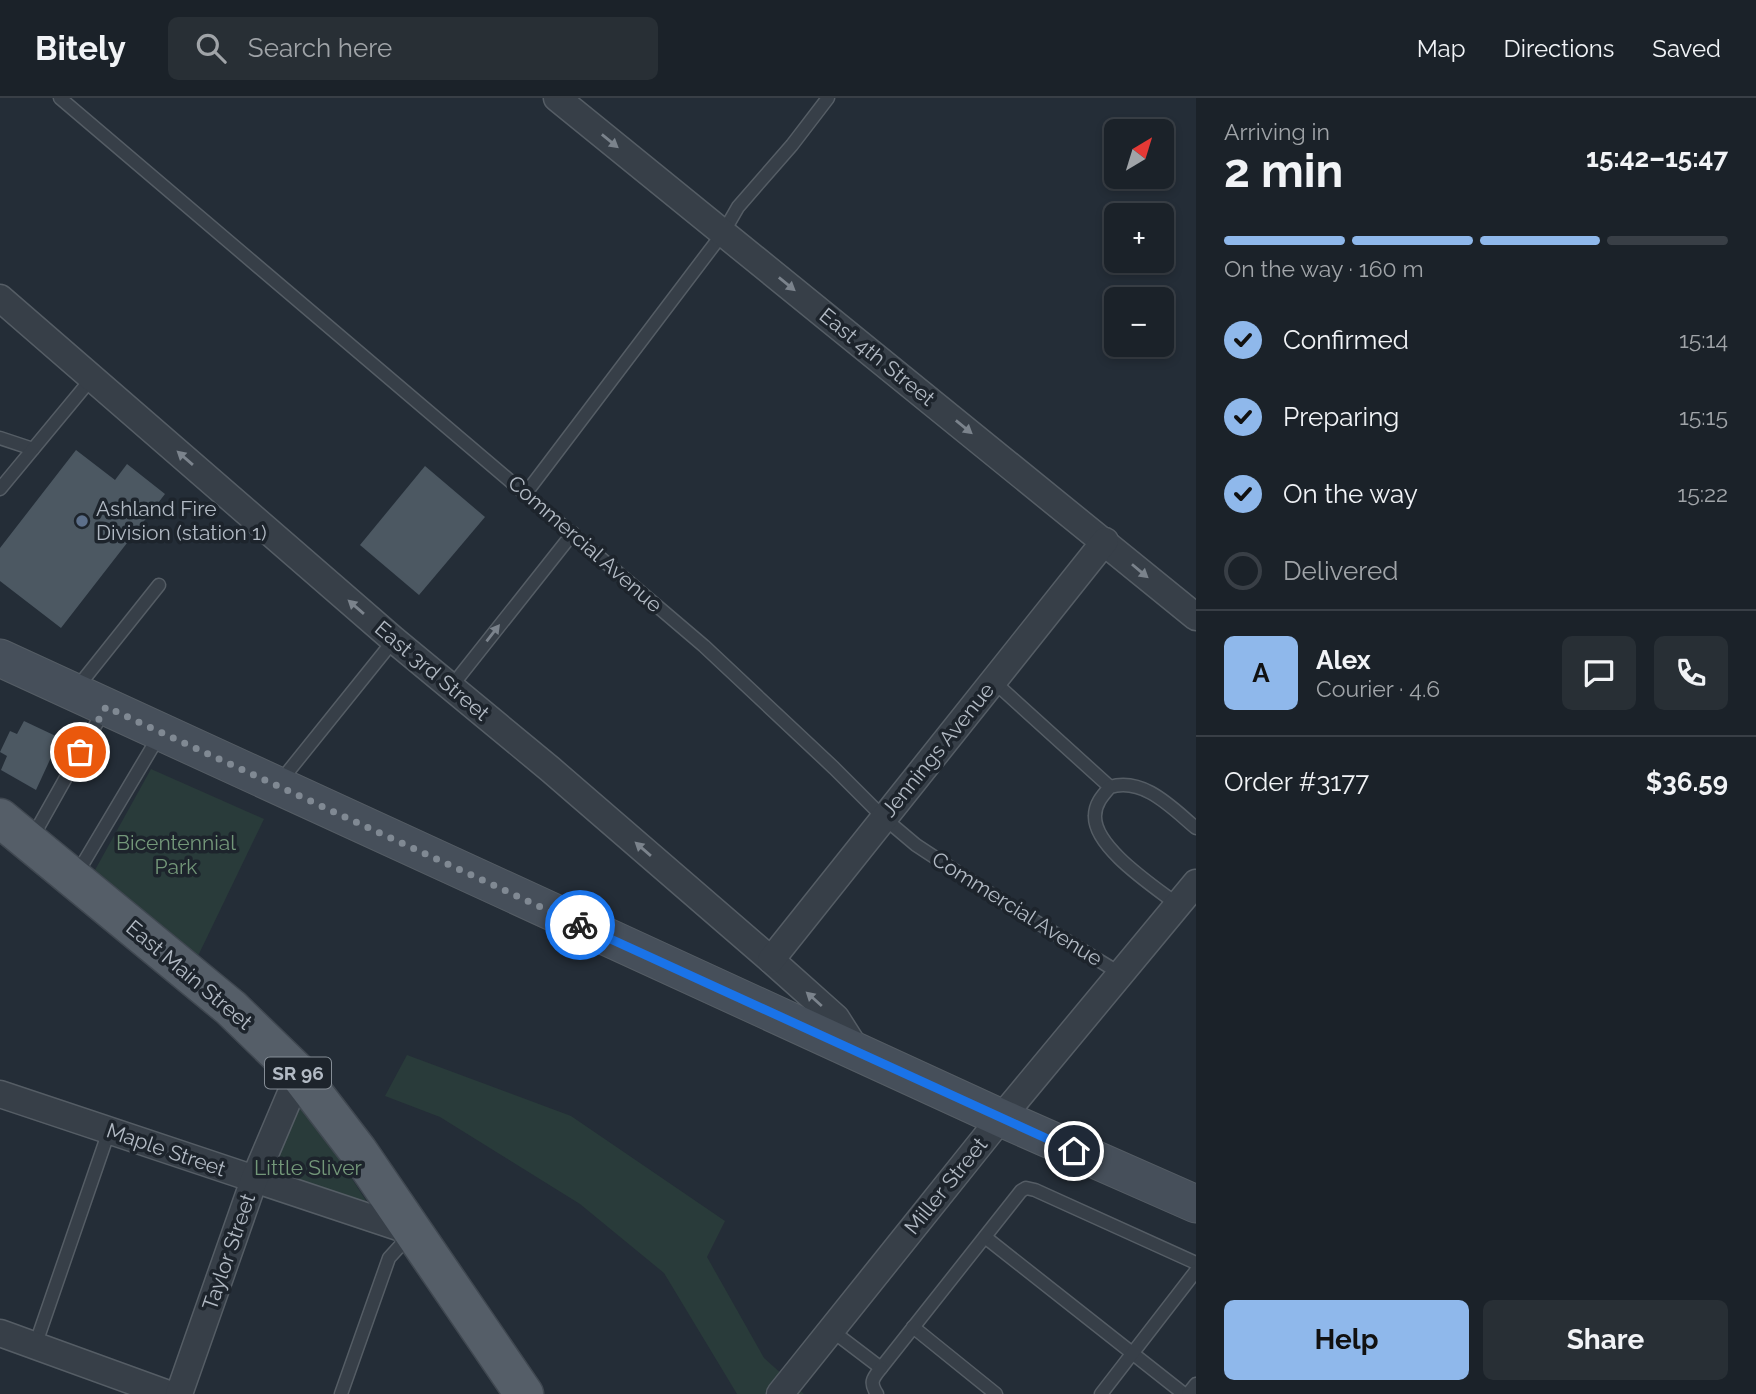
<!DOCTYPE html>
<meta charset="utf-8">
<style>
:root{--surface:#1b2229;--page:#282f35;--text:#f1f3f6;--muted:#a0a4a8;--line:#393f46;--accent:#8fb8eb}
body{margin:0;font-family:Raleway,sans-serif;background:var(--page);color:var(--text);height:100vh;display:flex;flex-direction:column;font-size:26px;white-space:nowrap}
*{box-sizing:border-box;margin:0}
p{font-size:23px;color:var(--muted)}
.icon{flex:none;width:38px;height:38px;fill:none;stroke:currentColor;stroke-width:2;stroke-linecap:round;stroke-linejoin:round}
.map{position:relative;flex:1;overflow:hidden}
.side{display:flex;flex-direction:column;background:var(--surface);width:560px}
.side>*{flex:none}
.needle{width:46px;rotate:38deg}
.fabs{position:absolute;left:1104px;top:21px;display:grid;gap:14px}
.fabs a{display:grid;place-items:center;width:70px;height:70px;border-radius:10px;background:var(--surface);box-shadow:0 4px 10px #0003,0 0 0 2px var(--line);font-size:35px}
.pin{position:absolute;display:grid;place-items:center;width:60px;height:60px;color:#fff;margin:-30px;border:4px solid #fff;border-radius:50%;box-shadow:0 2px 7px #0007}
.courier{position:absolute;display:grid;place-items:center;width:70px;height:70px;margin:-35px;border:5px solid #1a73e8;border-radius:50%;background:#fff;color:#222;box-shadow:0 2px 9px #0007}
.summary em{font-style:normal;font-weight:700}
.summary div{display:flex;flex-direction:column-reverse}
.summary{display:flex;align-items:center;justify-content:space-between;height:119px;padding:0 28px}
h1{font-size:46px;font-weight:700;line-height:52px}
.bar{display:grid;grid-template-columns:repeat(4,1fr);gap:10px 7px;align-content:center;height:84px;padding:0 28px}
.bar i{height:9px;border-radius:5px;background:var(--line)}
.bar .selected{background:var(--accent)}
.bar p{grid-column:span 4}
.line{display:flex;align-items:center;gap:18px;padding:0 28px;border-top:2px solid var(--line)}
.line div{flex:1}
.round{display:grid;place-items:center;flex:none;width:74px;height:74px;border-radius:10px;background:var(--page)}
ol{padding:0 28px;list-style:none}
li{display:flex;align-items:center;gap:21px;height:77px}
li p{margin-inline-start:auto}
li .icon{padding:7px;border-radius:50%;background:var(--accent);color:#111;stroke-width:4}
li:last-child{color:var(--muted)}
li i{width:38px;height:38px;border:4px solid var(--line);border-radius:50%}
.primary-button{display:flex;gap:14px;margin-top:auto;padding:14px 28px}
.primary-button a{flex:1;height:80px;border-radius:10px;background:var(--accent);color:#111;font-size:28px;font-weight:700;line-height:80px;text-align:center}
.primary-button a+a{background:var(--page);color:var(--text)}
header{display:flex;align-items:center;gap:42px;box-sizing:border-box;height:98px;padding:0 35px;background:var(--surface);border-bottom:2px solid var(--line)}
header strong{font-size:33px}
nav{display:flex;gap:38px;margin-inline-start:auto;font-size:24px}
.search{width:490px;height:63px;background:var(--page);display:flex;align-items:center;gap:18px;box-sizing:border-box;padding:0 24px;border-radius:10px;color:var(--muted);font-size:26px}
main{display:flex;flex:1;min-height:0}
.map>svg:first-child{display:block}
.green{fill:#293b3a}
.building{fill:#4c5862}
.lines{fill:none;stroke-linecap:round;stroke-linejoin:round}
.service-casing{stroke:#555d65;stroke-width:15}
.minor-casing{stroke:#555d65;stroke-width:29}
.secondary-casing{stroke:#555d65;stroke-width:39}
.primary-casing{stroke:#404851;stroke-width:41}
.service{stroke:#373f48;stroke-width:12}
.minor{stroke:#373f48;stroke-width:26}
.secondary{stroke:#464f5a;stroke-width:37}
.primary{stroke:#555e68;stroke-width:38}
.oneway{fill:#7b838c}
.done{stroke:#808993;stroke-width:7;stroke-dasharray:0 12.6}
.route{stroke:#1a73e8;stroke-width:9}
.service-dot{fill:#5c6f8a;stroke:#1d242c;stroke-width:2.5}
.labels{text-anchor:middle;stroke-width:7;stroke-linejoin:round;paint-order:stroke}
.shield{fill:#1d242c;stroke:#858d96;stroke-width:2}
.shield-label{font-size:19px;font-weight:bold;fill:#b2bac4}
.street-label{font-size:21px;fill:#b2bac4;stroke:#1d242c}
.poi-label{font-size:21px;fill:#b2bac4;stroke:#1d242c;text-anchor:start}
.park-label{font-size:21px;fill:#739779;stroke:#1d242c}
</style>
<header>
<strong>Bitely</strong>
<div class="search"><svg class="icon" aria-label="search" viewBox="0 0 24 24"><circle cx="10" cy="10" r="6"/><path d="M15 15l6 6"/></svg>Search here</div>
<nav><a>Map</a><a>Directions</a><a>Saved</a></nav>
</header>
<main>
<div class="map">
<svg width="1196" height="1296" viewBox="0 0 1196 1296">
<rect width="100%" height="100%" fill="#242d37"/>
<g class="green">
<polygon points="151,671 264,721 197,860 95,772"/>
<polygon points="407,957 571,1018 725,1123 707,1159 764,1260 804,1296 737,1296 664,1175 580,1106 440,1019 385,998"/>
<polygon points="305,1008 383,1129 268,1090 294,1015"/>
</g>
<g class="building">
<polygon points="76,352 115,382 127,366 165,396 61,530 0,483 0,450"/>
<polygon points="425,368 485,419 419,497 360,447"/>
<polygon points="24,623 60,640 36,692 1,672 7,658 0,654 10,633 17,636"/>
</g>
<g class="lines">
<defs>
<g id="service">
<polyline points="60,0 704,548 834,670 884,720 916,747 986,793 1121,876"/>
<polyline points="0,340 33,351"/>
<polyline points="0,391 92,280"/>
<polyline points="526,395 723,135 738,109 792,47 828,0"/>
<polyline points="993,583 1110,689"/>
<polyline points="451,589 573,435"/>
<polyline points="76,591 159,487"/>
<polyline points="279,685 394,542"/>
<polyline points="32,740 104,612"/>
<polyline points="75,779 159,638"/>
<path d="M1178,807C1155,789 1094,750 1095,718C1095,706 1102,698 1110,689C1144,679 1172,710 1196,730"/>
<polyline points="985,1139 1184,1296"/>
<polyline points="913,1229 996,1296"/>
<polyline points="831,1232 881,1270 1021,1093 1026,1090 1035,1092 1196,1165"/>
<polyline points="35,1248 109,1033"/>
<polyline points="341,1296 389,1160 409,1138"/>
<path d="M877,1296C869,1284 873,1280 881,1270"/>
<polyline points="1101,1296 1196,1173"/>
<polyline points="1188,1296 1196,1286"/>
</g>
<g id="minor">
<polyline points="557,0 1196,519"/>
<polyline points="0,200 394,542 550,671 771,862 836,920 857,953"/>
<polyline points="771,862 1105,443"/>
<polyline points="0,996 413,1134"/>
<polyline points="0,1235 168,1296"/>
<polyline points="179,1296 254,1082 299,976"/>
<polyline points="780,1296 1001,1020 1196,785"/>
</g>
<polyline id="secondary" points="0,560 1001,1020 1196,1106"/>
<polyline id="primary" points="0,720 231,910 299,976 358,1053 524,1296"/>
</defs>
<use href="#service" class="service-casing"/>
<use href="#minor" class="minor-casing"/>
<use href="#secondary" class="secondary-casing"/>
<use href="#primary" class="primary-casing"/>
<use href="#service" class="service"/>
<use href="#minor" class="minor"/>
<use href="#secondary" class="secondary"/>
<use href="#primary" class="primary"/>
</g>
<defs><path id="oneway-solid" d="M-6-.8H1V-3.2L6.5 0L1 3.2V.8H-6Z" transform="scale(1.75)"/></defs>
<g class="oneway">
<use href="#oneway-solid" transform="translate(610 43) rotate(39)"/>
<use href="#oneway-solid" transform="translate(787 186) rotate(39)"/>
<use href="#oneway-solid" transform="translate(964 329) rotate(39)"/>
<use href="#oneway-solid" transform="translate(185 360) rotate(-139)"/>
<use href="#oneway-solid" transform="translate(1140 473) rotate(40)"/>
<use href="#oneway-solid" transform="translate(356 509) rotate(-139)"/>
<use href="#oneway-solid" transform="translate(493 535) rotate(-52)"/>
<use href="#oneway-solid" transform="translate(643 751) rotate(-139)"/>
<use href="#oneway-solid" transform="translate(814 901) rotate(-138)"/>
</g>
<g class="lines">
<polyline class="done" points="80,654 106,609 580,827"/>
<polyline class="route" points="580,827 1074,1053"/>
</g>
<circle class="service-dot" cx="82" cy="423" r="7"/>
<g class="labels">
<rect class="shield" x="265" y="959.5" width="66" height="31" rx="5"/>
<g class="shield-label">
<text x="298" y="982">SR 96</text>
</g>
<g class="street-label">
<text transform="translate(877 259) rotate(39)" y="7">East 4th Street</text>
<text transform="translate(585 446) rotate(41)" y="7">Commercial Avenue</text>
<text transform="translate(432 573) rotate(40)" y="7">East 3rd Street</text>
<text transform="translate(938 652) rotate(-51)" y="7">Jennings Avenue</text>
<text transform="translate(1017 811) rotate(32)" y="7">Commercial Avenue</text>
<text transform="translate(189 877) rotate(40)" y="7">East Main Street</text>
<text transform="translate(166 1052) rotate(19)" y="7">Maple Street</text>
<text transform="translate(946 1088) rotate(-51)" y="7">Miller Street</text>
<text transform="translate(229 1154) rotate(-71)" y="7">Taylor Street</text>
</g>
<g class="poi-label">
<text x="96" y="418">Ashland Fire<tspan x="96" dy="24">Division (station 1)</tspan></text>
</g>
<g class="park-label">
<text x="176" y="752">Bicentennial<tspan x="176" dy="24">Park</tspan></text>
<text x="308" y="1077">Little Sliver</text>
</g>
</g>
</svg>
<div class="fabs">
<a><svg class="needle" viewBox="-14 -14 28 28"><path d="M0-13l5 13h-10z" fill="#e53935"/><path d="M0 13l5-13h-10z" fill="#a0a4a8"/></svg></a>
<a>+</a>
<a>−</a>
</div>
<div class="pin" style="left:80px;top:654px;background:#ea580c"><svg class="icon" aria-label="bag" viewBox="0 0 24 24"><path d="M5 8h14l-1 12H6zM9 8a3 3 0 0 1 6 0"/></svg></div>
<div class="pin" style="left:1074px;top:1053px;background:#1f2937"><svg class="icon" aria-label="home" viewBox="0 0 24 24"><path d="M3 11l9-7 9 7M6 9v11h12V9"/></svg></div>
<div class="courier" style="left:580px;top:827px"><svg class="icon" aria-label="bike" viewBox="0 0 24 24"><circle cx="6" cy="16" r="4"/><circle cx="18" cy="16" r="4"/><path d="M6 16l4-8h5l3 8M10 8l3 8H6M13 5h3"/></svg></div>
</div>
<section class="side">
<div class="summary"><div><h1>2 min</h1><p>Arriving in</p></div><em>15:42–15:47</em></div>
<div class="bar"><i class="selected"></i><i class="selected"></i><i class="selected"></i><i></i><p>On the way · 160 m</p></div>
<ol>
<li><svg class="icon" aria-label="check" viewBox="0 0 24 24"><path d="M5 12l5 5 9-10"/></svg>Confirmed<p>15:14</p></li>
<li><svg class="icon" aria-label="check" viewBox="0 0 24 24"><path d="M5 12l5 5 9-10"/></svg>Preparing<p>15:15</p></li>
<li><svg class="icon" aria-label="check" viewBox="0 0 24 24"><path d="M5 12l5 5 9-10"/></svg>On the way<p>15:22</p></li>
<li><i></i>Delivered</li>
</ol>
<div class="line" style="height:126px"><b class="round" style="background:var(--accent);color:#111">A</b><div><b>Alex</b><p>Courier · 4.6</p></div><a class="round"><svg class="icon" aria-label="chat" viewBox="0 0 24 24"><path d="M4 5h16v11H9l-5 4z"/></svg></a><a class="round"><svg class="icon" aria-label="phone" viewBox="0 0 24 24"><path d="M5 4h4l2 5-3 2q2 4 5 5l2-3 5 2v4C11 20 4 13 5 4z"/></svg></a></div>
<div class="line" style="height:91px"><div>Order #3177</div><b>$36.59</b></div>
<div class="primary-button"><a>Help</a><a>Share</a></div>
</section>
</main>
